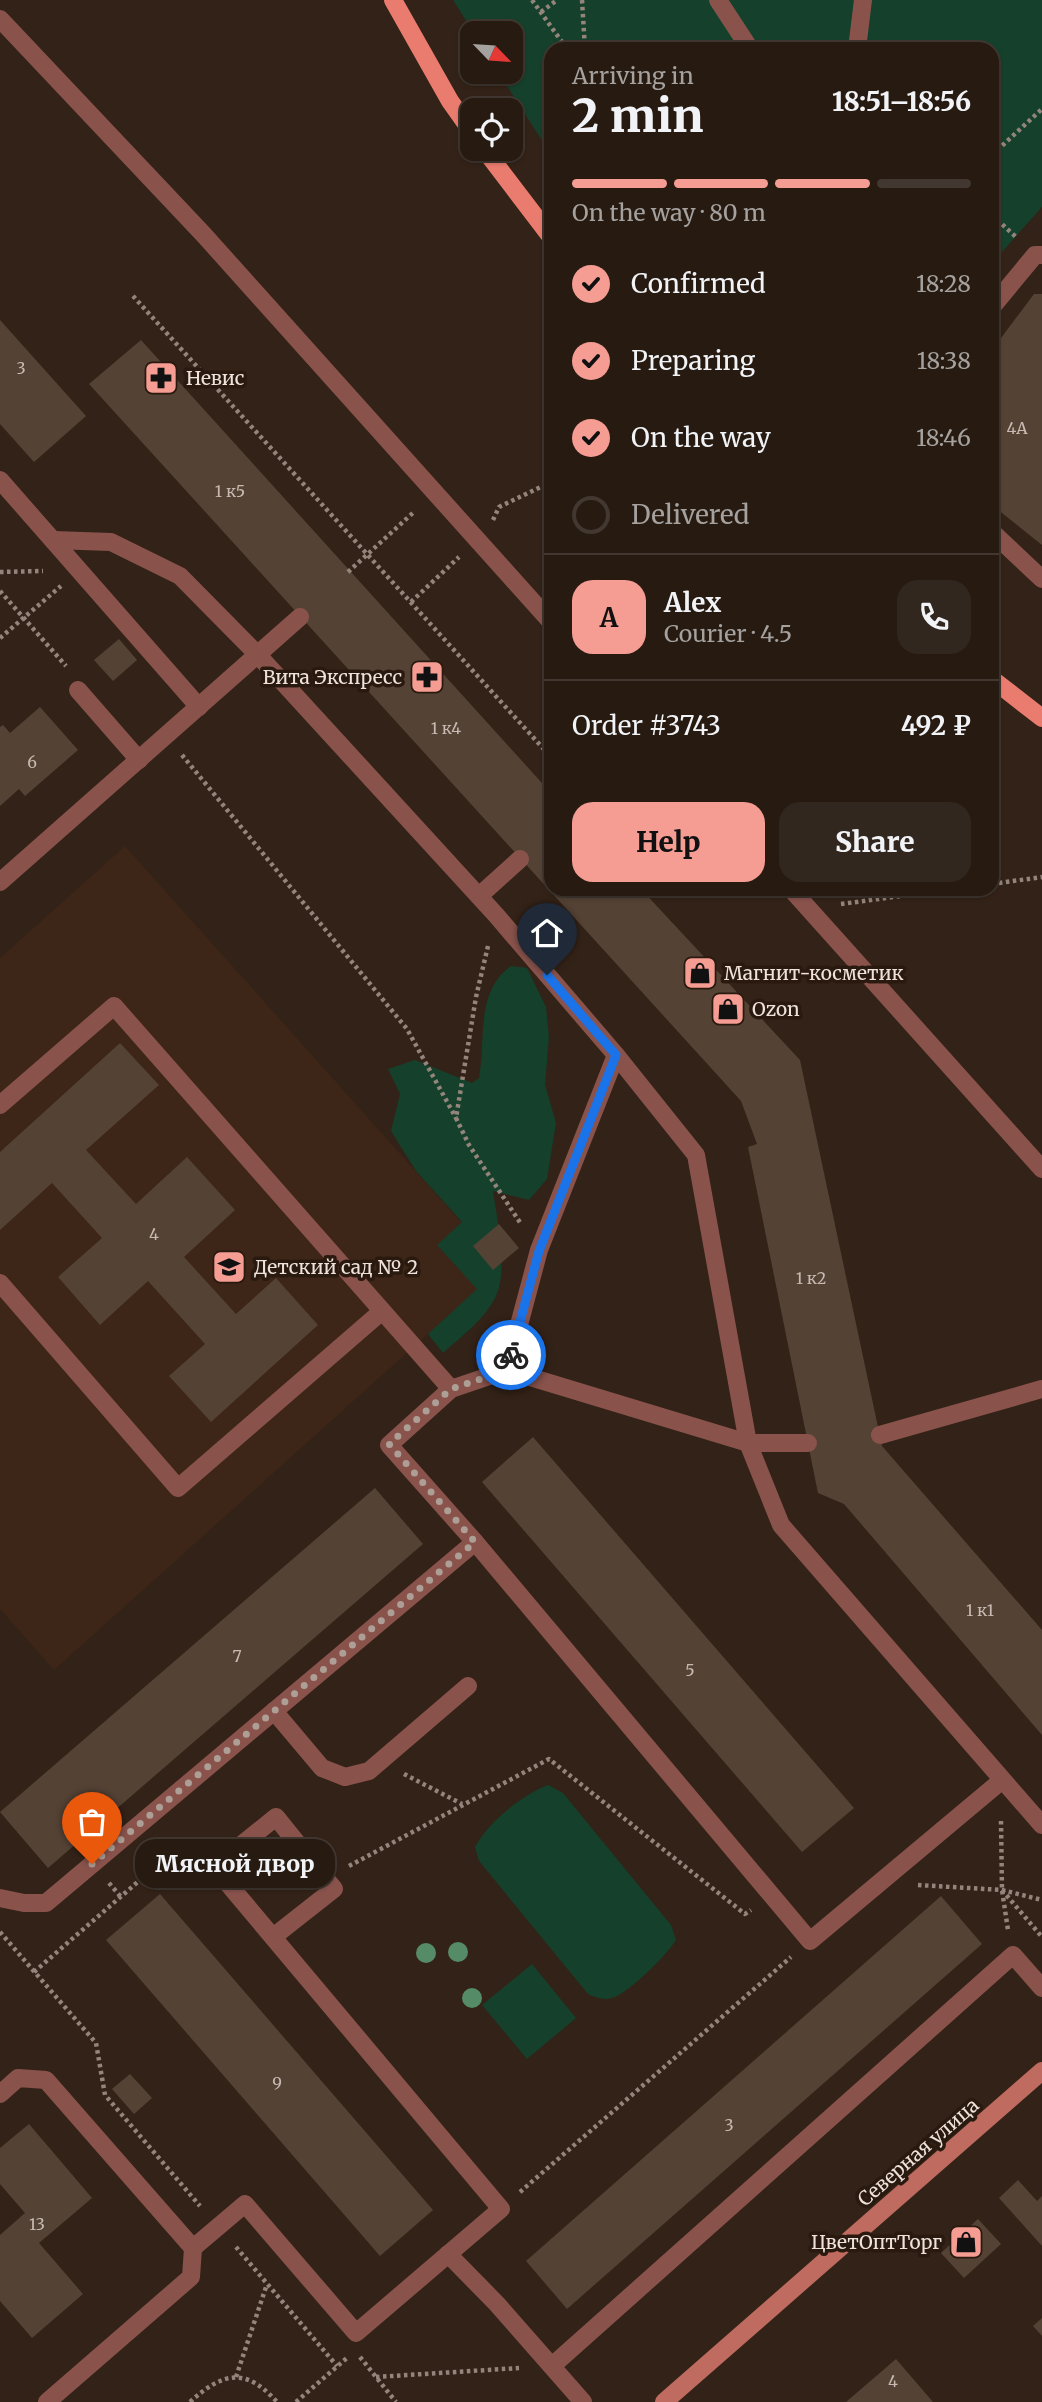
<!DOCTYPE html>
<meta charset="utf-8">
<style>
:root{--surface:#261a11;--page:#32271f;--text:#f1f3f6;--muted:#a4a19f;--line:#423831;--accent:#f59c93}
body{margin:0;font-family:Merriweather,serif;background:var(--page);color:var(--text);height:100vh;display:flex;flex-direction:column;font-size:26px;white-space:nowrap}
*{box-sizing:border-box;margin:0}
p{font-size:23px;color:var(--muted)}
.icon{flex:none;width:38px;height:38px;fill:none;stroke:currentColor;stroke-width:2;stroke-linecap:round;stroke-linejoin:round}
.map{position:relative;flex:1;overflow:hidden}
.details{position:absolute;left:544px;top:42px;width:455px;height:854px;display:flex;flex-direction:column;background:var(--surface);border-radius:21px;box-shadow:0 2px 5px #0004,0 0 0 2px var(--line)}
.details>*{flex:none}
.needle{width:46px;rotate:115deg}
.tools{position:absolute;left:460px;top:21px;display:grid;gap:14px}
.tools a{display:grid;place-items:center;width:63px;height:63px;border-radius:14px;background:var(--surface);box-shadow:0 2px 5px #0004,0 0 0 2px var(--line);font-size:35px}
.pin{position:absolute;display:grid;place-items:center;width:60px;height:60px;color:#fff;margin:-72px -30px;border-radius:50% 50% 50% 0;rotate:-45deg;box-shadow:0 0 7px #0007}
.pin .icon{rotate:45deg}
.courier{position:absolute;display:grid;place-items:center;width:70px;height:70px;margin:-35px;border:5px solid #1a73e8;border-radius:50%;background:#fff;color:#222;box-shadow:0 2px 9px #0007}
.bubble{position:absolute;height:49px;border-radius:21px;background:var(--surface);box-shadow:0 2px 5px #0004,0 0 0 2px var(--line);font-size:23px;font-weight:800;line-height:49px;text-align:center}
.summary em{font-style:normal;font-weight:800}
.summary div{display:flex;flex-direction:column-reverse}
.summary{display:flex;align-items:center;justify-content:space-between;height:119px;padding:0 28px}
h1{font-size:46px;font-weight:800;line-height:52px}
.bar{display:grid;grid-template-columns:repeat(4,1fr);gap:10px 7px;align-content:center;height:84px;padding:0 28px}
.bar i{height:9px;border-radius:5px;background:var(--line)}
.bar .active{background:var(--accent)}
.bar p{grid-column:span 4}
.line{display:flex;align-items:center;gap:18px;padding:0 28px;border-top:2px solid var(--line)}
.line div{flex:1}
.round{display:grid;place-items:center;flex:none;width:74px;height:74px;border-radius:21px;background:var(--page)}
ol{padding:0 28px;list-style:none}
li{display:flex;align-items:center;gap:21px;height:77px}
li p{margin-inline-start:auto}
li .icon{padding:7px;border-radius:50%;background:var(--accent);color:#111;stroke-width:4}
li:last-child{color:var(--muted)}
li i{width:38px;height:38px;border:4px solid var(--line);border-radius:50%}
.primary-button{display:flex;gap:14px;margin-top:auto;padding:14px 28px}
.primary-button a{flex:1;height:80px;border-radius:21px;background:var(--accent);color:#111;font-size:28px;font-weight:800;line-height:80px;text-align:center}
.primary-button a+a{background:var(--page);color:var(--text)}
.map>svg:first-child{display:block}
.built{fill:#3d2617}
.green{fill:#15402b}
.building{fill:#544235}
.lines{fill:none;stroke-linecap:round;stroke-linejoin:round}
.path{stroke:#93857c;stroke-width:4.5;stroke-dasharray:3.5 3.5;stroke-linecap:butt}
.lane{stroke:#89534c;stroke-width:18}
.street{stroke:#89534c;stroke-width:18}
.secondary{stroke:#bf6b60;stroke-width:18}
.primary{stroke:#ea7c6f;stroke-width:18}
.tree{fill:#558b67}
.done{stroke:#ad9f96;stroke-width:7;stroke-dasharray:0 12.6}
.route{stroke:#1a73e8;stroke-width:9}
.labels{text-anchor:middle;stroke-width:7;stroke-linejoin:round;paint-order:stroke}
.number-label{font-size:16px;fill:#c8bab2}
.poi-label{font-size:19px;fill:#eee2db;stroke:#29190e;text-anchor:start}
.street-label{font-size:19px;fill:#eee2db;stroke:#29190e}
</style>
<div class="map">
<svg width="1042" height="2402" viewBox="0 0 1042 2402">
<rect width="100%" height="100%" fill="#332217"/>
<polygon class="built" points="125,846 462,1223 438,1245 478,1289 54,1670 0,1609 0,958"/>
<g class="green">
<polygon points="453,0 1042,0 1042,207 992,263 992,49 551,49 551,149 541,139 498,72 511,72 511,33 474,33"/>
<path d="M511,966L527,968L546,1007L549,1037L545,1085L556,1123L547,1179L529,1200L493,1191C497,1219 509,1272 495,1298C484,1320 461,1337 443,1353L428,1334L477,1289L437,1245L462,1222L416,1171L391,1131L400,1094L388,1069L415,1060L472,1083L479,1078C486,1040 475,991 511,966Z"/>
<path d="M548,1785L563,1793L671,1925L676,1940C666,1956 632,1989 615,1997C605,2001 597,1998 588,1994L479,1861L475,1847C488,1822 522,1795 548,1785Z"/>
<polygon points="532,1964 576,2018 527,2059 482,2005"/>
</g>
<g class="building">
<polygon points="1034,294 1042,294 1042,545 992,505 992,350"/>
<polygon points="0,320 86,416 34,462 0,424"/>
<polygon points="141,340 551,793 551,889 641,889 800,1060 882,1446 1042,1630 1042,1735 844,1504 818,1493 748,1147 757,1144 741,1101 89,384"/>
<polygon points="119,639 137,660 113,681 94,660"/>
<polygon points="40,707 78,750 25,796 19,789 0,806 0,727 3,725 10,733"/>
<polygon points="120,1043 159,1085 86,1150 136,1204 187,1157 235,1210 184,1257 236,1314 276,1278 318,1325 211,1422 169,1376 205,1344 148,1281 100,1325 58,1277 102,1238 52,1183 0,1230 0,1152"/>
<polygon points="499,1224 519,1248 493,1270 473,1246"/>
<polygon points="533,1437 854,1808 802,1852 482,1482"/>
<polygon points="375,1488 423,1544 48,1868 0,1812"/>
<polygon points="160,1894 433,2210 380,2256 106,1940"/>
<polygon points="941,1896 982,1944 567,2309 526,2261"/>
<polygon points="130,2074 152,2098 134,2114 112,2089"/>
<polygon points="29,2124 92,2198 39,2243 83,2294 32,2338 0,2301 0,2235 25,2213 0,2184 0,2148"/>
<polygon points="1018,2180 1037,2201 1042,2196 1042,2246 999,2198"/>
<polygon points="978,2219 1001,2244 964,2278 941,2253"/>
<polygon points="1042,2318 1042,2336 1033,2326"/>
<polygon points="896,2359 933,2402 846,2402"/>
</g>
<g class="lines">
<g class="path">
<polyline points="532,0 567,49"/>
<polyline points="582,0 585,49"/>
<polyline points="541,12 557,0"/>
<polyline points="992,155 1042,109"/>
<polyline points="992,215 1016,237"/>
<polyline points="133,296 551,757"/>
<polyline points="493,520 499,507 551,482"/>
<polyline points="0,572 43,571"/>
<polyline points="348,572 415,511"/>
<polyline points="0,591 66,666"/>
<polyline points="411,602 459,557"/>
<polyline points="0,638 61,586"/>
<polyline points="182,755 407,1029 456,1118"/>
<polyline points="992,884 1042,877"/>
<polyline points="841,904 954,889"/>
<polyline points="488,946 476,997 456,1118 469,1145 521,1224"/>
<polyline points="404,1774 462,1804"/>
<polyline points="1001,1821 1002,1890 1008,1930"/>
<polyline points="349,1866 549,1759 745,1914 751,1910"/>
<polyline points="109,1883 121,1897"/>
<polyline points="918,1885 1002,1890 1042,1900"/>
<polyline points="1002,1890 1042,1937"/>
<polyline points="0,1932 96,2043 105,2095 200,2206"/>
<polyline points="34,1972 163,1860 188,1864"/>
<polyline points="520,2192 791,1957"/>
<polyline points="236,2247 337,2366"/>
<polyline points="360,2357 396,2402"/>
<polyline points="236,2377 267,2284"/>
<polyline points="376,2377 519,2368"/>
<path d="M190,2402C222,2373 245,2366 277,2402"/>
<polyline points="296,2402 348,2357"/>
</g>
<g class="lane">
<polyline points="718,0 750,49"/>
<polyline points="857,49 863,0"/>
<polyline points="992,307 1035,255 1042,255"/>
<polyline points="0,480 199,707"/>
<polyline points="992,532 1042,579"/>
<polyline points="53,540 111,542 180,576 258,655 496,915 616,1055 696,1155 748,1443 781,1525 1042,1825"/>
<polyline points="78,690 139,760"/>
<polyline points="0,882 300,617"/>
<polyline points="479,896 520,859"/>
<polyline points="0,1105 114,1006 451,1389"/>
<polyline points="0,1283 178,1488 381,1312"/>
<polyline points="507,1370 539,1250 616,1055"/>
<polyline points="880,1435 1042,1389"/>
<polyline points="475,1542 810,1941 1001,1781"/>
<polyline points="274,1711 322,1768 345,1777 369,1771 468,1686"/>
<polyline points="0,1898 24,1903 46,1903 475,1542 389,1445 451,1389 507,1370 748,1443 808,1443"/>
<polyline points="0,2094 18,2078 46,2080 193,2248 191,2277 47,2402"/>
<polyline points="193,2248 245,2204 356,2333 501,2209 214,1867 276,1817 334,1889 273,1937"/>
<polyline points="448,2254 497,2304 583,2402"/>
<polyline points="552,2366 1013,1955 1042,1988"/>
</g>
<g class="street">
<polyline points="0,19 204,235 551,622"/>
<polyline points="791,889 1042,1169"/>
</g>
<polyline class="secondary" points="664,2402 1042,2071"/>
<g class="primary">
<polyline points="393,0 450,101 472,132"/>
<polyline points="484,149 551,237"/>
<polyline points="992,679 1042,718"/>
</g>
</g>
<g class="tree">
<circle cx="458" cy="1952" r="10"/>
<circle cx="426" cy="1953" r="10"/>
<circle cx="472" cy="1998" r="10"/>
</g>
<g class="lines">
<polyline class="done" points="92,1864 475,1542 389,1444 451,1389 507,1370 511,1355"/>
<polyline class="route" points="511,1355 539,1251 616,1055 547,975"/>
</g>
<defs>
<symbol id="pharmacy-square" viewBox="-11 -11 22 22"><rect x="-9" y="-9" width="18" height="18" rx="4" fill="#f59c93" stroke="#29190e"/><path d="M-2-6h4v4h4v4h-4v4h-4v-4h-4v-4h4Z" fill="#111"/></symbol>
<symbol id="shop-square" viewBox="-11 -11 22 22"><rect x="-9" y="-9" width="18" height="18" rx="4" fill="#f59c93" stroke="#29190e"/><path d="M-5-2.5h2.3a2.7 3.5 0 0 1 5.4 0H5L5.5 6h-11ZM-1.5-2.5h3a1.5 2.3 0 0 0-3 0Z" fill="#111"/></symbol>
<symbol id="school-square" viewBox="-11 -11 22 22"><rect x="-9" y="-9" width="18" height="18" rx="4" fill="#f59c93" stroke="#29190e"/><path d="M0-5L7-2L0 1L-7-2ZM-4 1L0 2.5L4 1V4Q0 6-4 4Z" fill="#111"/></symbol>
</defs>
<g fill-rule="evenodd">
<use href="#pharmacy-square" x="142" y="359" width="38" height="38"/>
<use href="#pharmacy-square" x="408" y="658" width="38" height="38"/>
<use href="#shop-square" x="681" y="954" width="38" height="38"/>
<use href="#shop-square" x="709" y="990" width="38" height="38"/>
<use href="#school-square" x="210" y="1248" width="38" height="38"/>
<use href="#shop-square" x="947" y="2223" width="38" height="38"/>
</g>
<g class="labels">
<g class="number-label">
<text x="21" y="374">3</text>
<text x="1017" y="434">4А</text>
<text x="230" y="497">1 к5</text>
<text x="446" y="734">1 к4</text>
<text x="32" y="768">6</text>
<text x="154" y="1240">4</text>
<text x="811" y="1284">1 к2</text>
<text x="980" y="1616">1 к1</text>
<text x="237" y="1662">7</text>
<text x="690" y="1676">5</text>
<text x="277" y="2089">9</text>
<text x="729" y="2131">3</text>
<text x="37" y="2230">13</text>
<text x="893" y="2387">4</text>
</g>
<g class="poi-label">
<text x="186" y="385">Невис</text>
<text x="402" y="684" text-anchor="end">Вита Экспресс</text>
<text x="724" y="980">Магнит-косметик</text>
<text x="752" y="1016">Ozon</text>
<text x="254" y="1274">Детский сад № 2</text>
<text x="942" y="2249" text-anchor="end">ЦветОптТорг</text>
</g>
<g class="street-label">
<text transform="translate(918 2152) rotate(-41)" y="7">Северная улица</text>
</g>
</g>
</svg>
<div class="tools">
<a><svg class="needle" viewBox="-14 -14 28 28"><path d="M0-13l5 13h-10z" fill="#e53935"/><path d="M0 13l5-13h-10z" fill="#a4a19f"/></svg></a>
<a><svg class="icon" aria-label="locate" viewBox="0 0 24 24"><circle cx="12" cy="12" r="6"/><path d="M12 2v4M12 18v4M2 12h4M18 12h4"/></svg></a>
</div>
<div class="pin" style="left:92px;top:1864px;background:#ea580c"><svg class="icon" aria-label="bag" viewBox="0 0 24 24"><path d="M5 8h14l-1 12H6zM9 8a3 3 0 0 1 6 0"/></svg></div>
<div class="pin" style="left:547px;top:975px;background:#1f2937"><svg class="icon" aria-label="home" viewBox="0 0 24 24"><path d="M3 11l9-7 9 7M6 9v11h12V9"/></svg></div>
<div class="courier" style="left:511px;top:1355px"><svg class="icon" aria-label="bike" viewBox="0 0 24 24"><circle cx="6" cy="16" r="4"/><circle cx="18" cy="16" r="4"/><path d="M6 16l4-8h5l3 8M10 8l3 8H6M13 5h3"/></svg></div>
<div class="bubble" style="left:135px;top:1839px;width:200px">Мясной двор</div>
<section class="details">
<div class="summary"><div><h1>2 min</h1><p>Arriving in</p></div><em>18:51–18:56</em></div>
<div class="bar"><i class="active"></i><i class="active"></i><i class="active"></i><i></i><p>On the way · 80 m</p></div>
<ol>
<li><svg class="icon" aria-label="check" viewBox="0 0 24 24"><path d="M5 12l5 5 9-10"/></svg>Confirmed<p>18:28</p></li>
<li><svg class="icon" aria-label="check" viewBox="0 0 24 24"><path d="M5 12l5 5 9-10"/></svg>Preparing<p>18:38</p></li>
<li><svg class="icon" aria-label="check" viewBox="0 0 24 24"><path d="M5 12l5 5 9-10"/></svg>On the way<p>18:46</p></li>
<li><i></i>Delivered</li>
</ol>
<div class="line" style="height:126px"><b class="round" style="background:var(--accent);color:#111">A</b><div><b>Alex</b><p>Courier · 4.5</p></div><a class="round"><svg class="icon" aria-label="phone" viewBox="0 0 24 24"><path d="M5 4h4l2 5-3 2q2 4 5 5l2-3 5 2v4C11 20 4 13 5 4z"/></svg></a></div>
<div class="line" style="height:91px"><div>Order #3743</div><b>492 ₽</b></div>
<div class="primary-button"><a>Help</a><a>Share</a></div>
</section>
</div>
